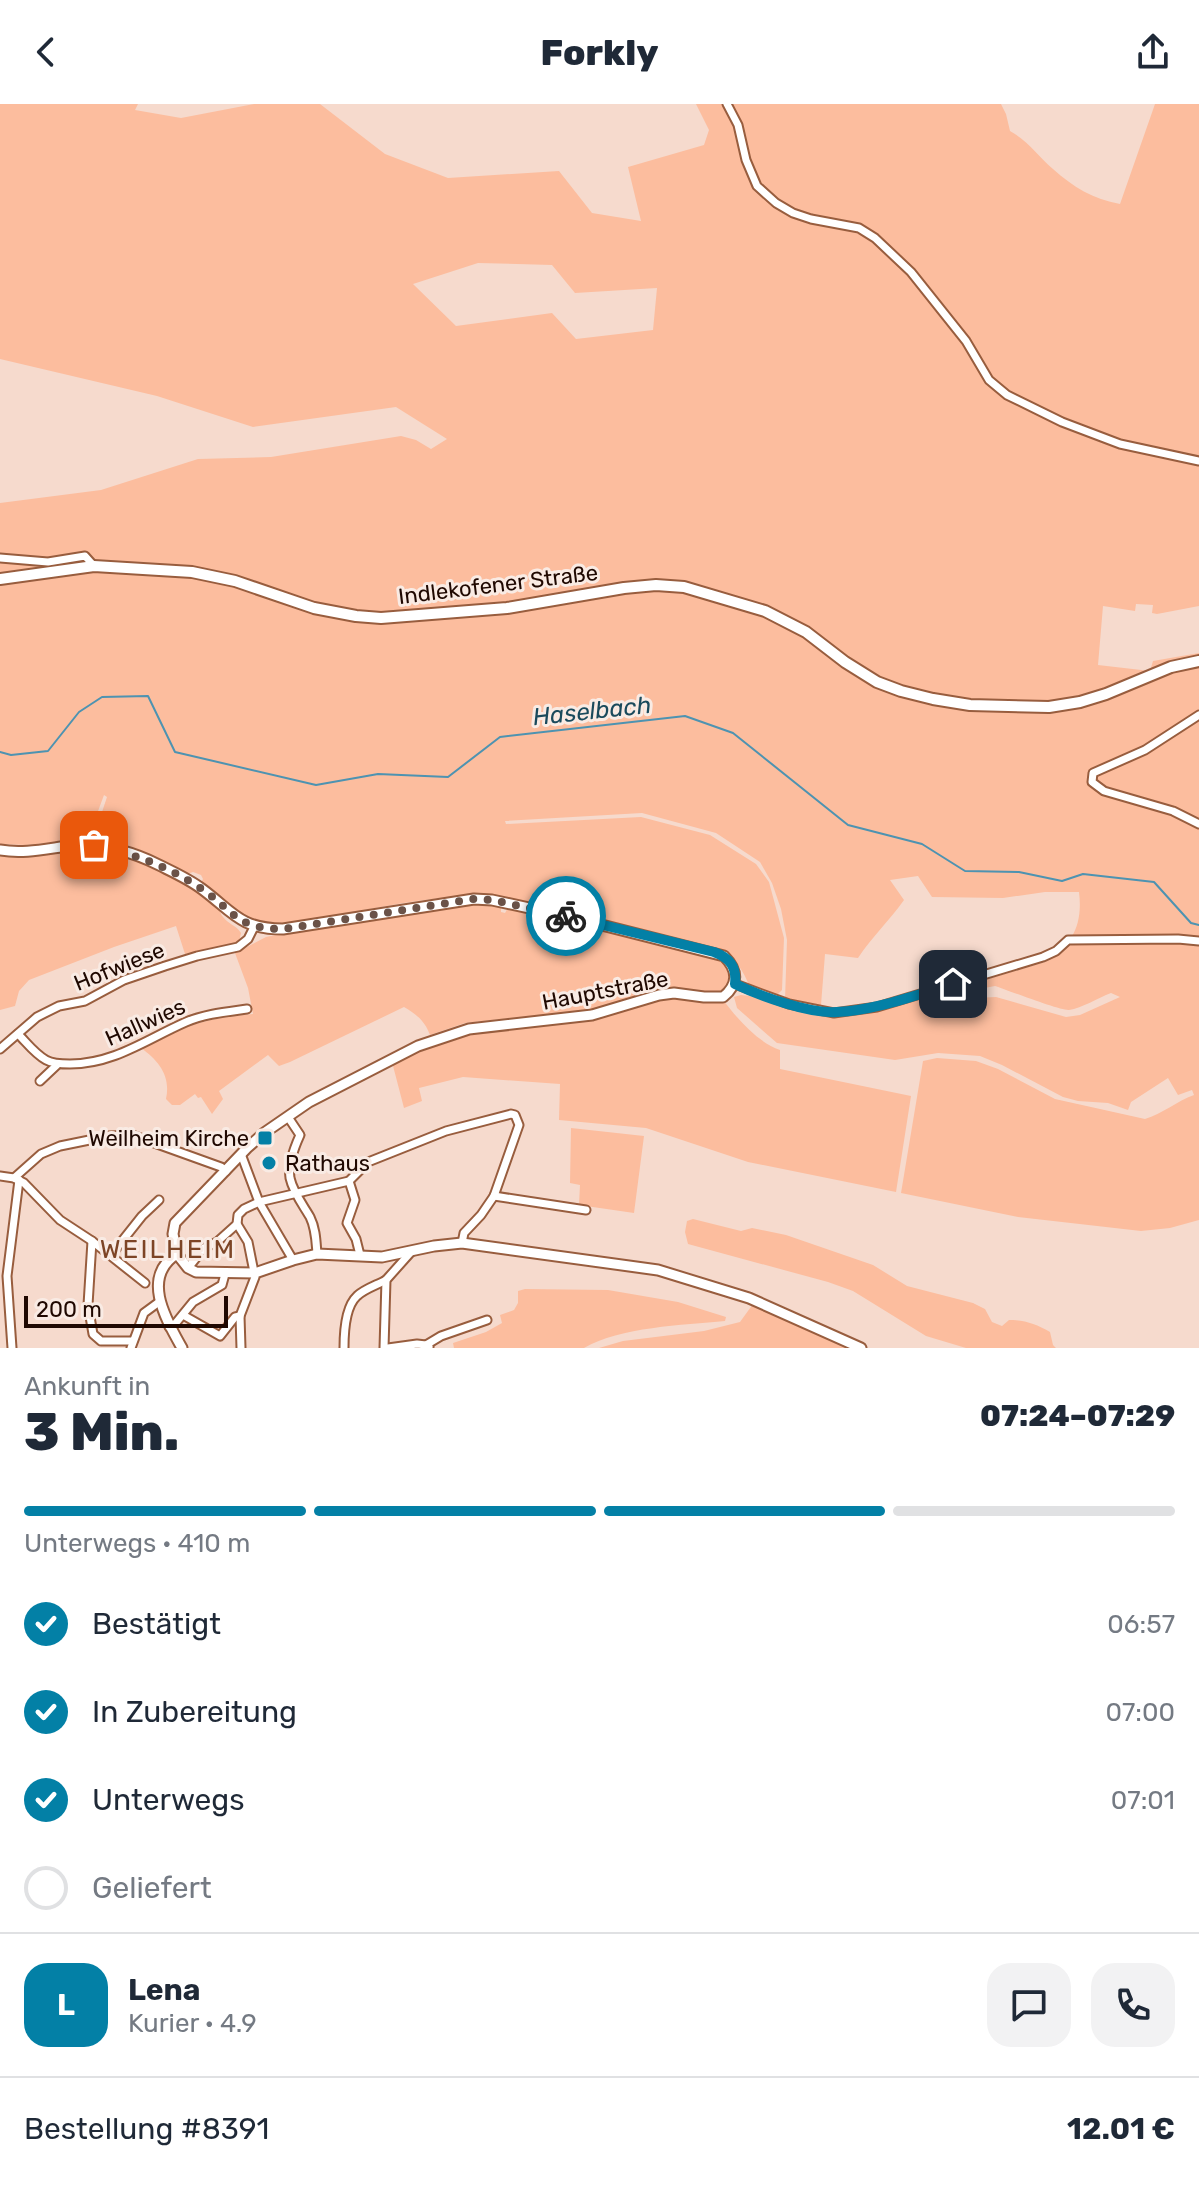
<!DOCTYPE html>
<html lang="de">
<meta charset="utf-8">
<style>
:root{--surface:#fff;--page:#f2f2f3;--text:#1f2937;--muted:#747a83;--line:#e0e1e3;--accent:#0380a6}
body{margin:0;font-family:Rubik,sans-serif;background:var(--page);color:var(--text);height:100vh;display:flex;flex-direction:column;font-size:30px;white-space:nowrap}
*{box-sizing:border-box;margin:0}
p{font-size:26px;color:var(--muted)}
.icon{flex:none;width:44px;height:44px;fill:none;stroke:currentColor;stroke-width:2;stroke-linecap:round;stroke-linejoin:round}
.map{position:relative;height:1244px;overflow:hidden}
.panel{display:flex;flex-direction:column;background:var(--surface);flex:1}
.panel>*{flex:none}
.scale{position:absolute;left:24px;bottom:20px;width:204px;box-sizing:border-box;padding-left:8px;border:4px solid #1f0801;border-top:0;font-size:22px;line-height:28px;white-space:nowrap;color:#1f0801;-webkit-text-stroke:6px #f9ebe4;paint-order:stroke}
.pin{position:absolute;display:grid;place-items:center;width:68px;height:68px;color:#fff;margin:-34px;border-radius:16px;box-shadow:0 4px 12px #0006}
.courier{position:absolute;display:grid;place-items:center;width:80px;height:80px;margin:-40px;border:6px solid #0380a6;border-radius:50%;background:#fff;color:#222;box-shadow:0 2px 10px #0007}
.headline em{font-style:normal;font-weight:800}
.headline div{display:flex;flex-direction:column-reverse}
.headline{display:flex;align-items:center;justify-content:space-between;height:136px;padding:0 24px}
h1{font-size:52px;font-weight:800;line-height:60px}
.bar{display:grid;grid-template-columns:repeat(4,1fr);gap:12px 8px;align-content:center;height:96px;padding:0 24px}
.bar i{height:10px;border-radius:6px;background:var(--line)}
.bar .current{background:var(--accent)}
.bar p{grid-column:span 4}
.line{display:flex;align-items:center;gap:20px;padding:0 24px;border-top:2px solid var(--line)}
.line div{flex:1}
.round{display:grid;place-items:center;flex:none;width:84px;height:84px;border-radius:24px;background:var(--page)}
ol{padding:0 24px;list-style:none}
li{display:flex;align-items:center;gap:24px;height:88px}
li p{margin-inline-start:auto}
li .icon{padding:8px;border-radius:50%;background:var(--accent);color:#fff;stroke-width:4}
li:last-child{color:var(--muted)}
li i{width:44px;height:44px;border:4px solid var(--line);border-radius:50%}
header{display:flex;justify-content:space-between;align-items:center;height:104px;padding:0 24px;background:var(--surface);font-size:36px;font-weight:800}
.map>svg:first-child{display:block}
.green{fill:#fcbd9e;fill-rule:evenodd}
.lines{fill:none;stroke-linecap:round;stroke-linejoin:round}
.stream{stroke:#4d93b1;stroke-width:2}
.minor-casing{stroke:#985d3e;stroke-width:11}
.tertiary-casing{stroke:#985d3e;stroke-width:13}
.secondary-casing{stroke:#985d3e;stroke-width:14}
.minor{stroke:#fff;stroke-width:7}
.tertiary{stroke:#fff;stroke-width:9}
.secondary{stroke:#fff;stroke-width:10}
.done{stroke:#6a5248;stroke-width:8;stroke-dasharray:0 14.4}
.route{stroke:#0380a6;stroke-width:10}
.poi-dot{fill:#0380a6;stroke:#f9ebe4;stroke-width:3}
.labels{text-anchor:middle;stroke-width:6;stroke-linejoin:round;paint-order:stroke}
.street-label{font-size:22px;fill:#1f0801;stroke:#f9ebe4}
.poi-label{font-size:22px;fill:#1f0801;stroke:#f9ebe4;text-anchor:end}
.water-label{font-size:24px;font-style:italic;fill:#1a4a5c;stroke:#f9ebe4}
.quarter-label{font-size:26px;letter-spacing:2px;fill:#7d4526;stroke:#f9ebe4}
</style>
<header><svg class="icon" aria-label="back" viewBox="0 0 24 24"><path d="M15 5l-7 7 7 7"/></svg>Forkly<svg class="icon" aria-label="share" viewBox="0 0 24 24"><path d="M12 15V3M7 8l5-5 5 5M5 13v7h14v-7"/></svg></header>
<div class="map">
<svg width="1199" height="1244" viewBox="0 0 1199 1244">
<rect width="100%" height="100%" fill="#f6dacd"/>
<g class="green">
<path d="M0,0H138L135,6L181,14L254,0H320L385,50L448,74L559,67L592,109L641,117L628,63L704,41L709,26L696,0H1001L1006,10L1010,27C1028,37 1038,52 1053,65C1073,83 1093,95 1120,100L1155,0H1199V502L1157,510L1152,509L1153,501L1136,500L1135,507L1103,502L1098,561L1150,567L1153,557L1199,549V1116L1170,1124L1141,1127L1018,1113L901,1089L923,957L937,954L976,957L998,965L1055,995L1145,1015C1162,1010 1177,997 1194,991L1192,986L1178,991L1168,974L1131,998L1128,1006L1108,999L1078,997L1063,993L1002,961L980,952L938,949L895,956L777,939L737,904L734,893L741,891L750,892L834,912L879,906L922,895L1045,858C1073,841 1083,820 1079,788H1045L1003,794L932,793L918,772L890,776L904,796C889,817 872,833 858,854L825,850L821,901L818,904L785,896L787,836L781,805L772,779L760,758L716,729L642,709L505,717L506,720L641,713L710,731L756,760L769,778L784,834L782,886L774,894L750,884C744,867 735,854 720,845L502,792C456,789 400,799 354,808C326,813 283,827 256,819C234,813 218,794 201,779L203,775L201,771L193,768L187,770C157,755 128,744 96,736L100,714L107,693L104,691L94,718L91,735L26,741L0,740V399L101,386L198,355L271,353L401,332L416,336L431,345L447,335L396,303L253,323L157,292L0,255ZM478,159L552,161L575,189L657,184L653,226L576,235L552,209L456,222L413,180ZM995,882C1007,886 1061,907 1069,906C1082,904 1098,894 1111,889L1120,893L1080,911L1066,913L996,893L954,895L952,890Z"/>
<path d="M68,745C120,745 148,756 192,783C199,787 213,794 218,801C220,805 220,810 223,813C228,820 236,821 241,829L239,838L231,842L185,850L176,822L114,843L29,876L19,887L15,902L0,906V750H46Z"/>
<path d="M477,798L501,801V808L505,809L509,802L703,852C721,847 729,860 732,874L724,887L713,890L672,884L654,887L590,906L465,919L430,931C425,917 416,910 404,903L290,958L279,962L268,951L219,987L223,995L212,1010L201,993L198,994L195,990L180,1001H172L166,995C171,972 159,957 141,944C181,922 207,914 253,910L248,884L235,849L266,833L340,818Z"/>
<path d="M662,894C683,893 703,899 723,896C737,914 757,938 780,946V965L911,992L896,1088L748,1058L646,1024L559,1016L560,980L463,973L419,984L422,997L404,1004L392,958L433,940L478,927L547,919Z"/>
<polygon points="571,1024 644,1032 634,1109 579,1101 580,1081 570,1079"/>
<path d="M693,1115L741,1127L752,1124L786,1131L873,1161L907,1182L973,1199L985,1205L992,1218L1002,1222L1009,1216C1025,1216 1036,1220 1050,1228L1053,1241L1056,1244H966L926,1232L853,1187L828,1178L688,1140L685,1128L687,1117Z"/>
<path d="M525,1185L608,1186L678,1198L726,1213L725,1217C683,1221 620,1223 584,1244H454L453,1239L486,1228L502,1219L500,1211L514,1206L518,1199V1187Z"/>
<polygon points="753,1200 852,1244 599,1244 623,1237 704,1227 740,1218"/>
</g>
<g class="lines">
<polyline class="stream" points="0,648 11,651 48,647 79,608 102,593 148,592 175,648 316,681 378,670 448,673 500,633 685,612 733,629 848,721 922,740 965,767 1019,768 1062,777 1083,770 1154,778 1191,819 1199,821"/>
<defs>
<g id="minor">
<polyline points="727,0 738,21 746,56 757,82 776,99 793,109 811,115 859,124 875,134 911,168 966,237 989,276 1007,291 1062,318 1120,340 1199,357"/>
<polyline points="0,454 48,458 85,452 94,462"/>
<polyline points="1199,611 1145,646 1093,669 1092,678 1104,687 1173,707 1199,720"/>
<polyline points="735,880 789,900 834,909 877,903 1043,853 1056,847 1068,836 1178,835 1199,837"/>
<path d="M18,930C27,939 35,950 46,956C53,960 62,960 70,960C114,960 147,935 186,918C205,910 226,908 247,905"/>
<polyline points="0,945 37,913 59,902 85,897 124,876 165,862 197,852 238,843 248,835 254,823"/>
<polyline points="40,977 58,960"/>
<path d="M288,1013L300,1031C295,1042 288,1061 290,1074C293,1088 303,1101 310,1113C316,1125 316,1138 317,1150"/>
<polyline points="241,1050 259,1098 293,1156"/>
<polyline points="0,1072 14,1074 24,1079 60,1116 92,1137 145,1179"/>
<polyline points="14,1074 41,1050 60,1042 109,1032 132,1031 221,1063 226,1067"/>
<polyline points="349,1077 355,1096 347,1119 356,1135 360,1151"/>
<polyline points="494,1092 586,1106"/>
<polyline points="237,1120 248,1138 255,1173 240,1212 241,1244"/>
<polyline points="92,1137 88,1201 93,1230 101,1237 132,1237"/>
<polyline points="111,1151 142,1112 159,1096"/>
<polyline points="188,1164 204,1144 217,1138 237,1120 238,1111 244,1105 259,1098 349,1077 368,1058 446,1027 511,1010 515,1011 519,1021 494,1092 481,1111 464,1129 462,1139"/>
<polyline points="183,1211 220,1232 235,1213 240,1212"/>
<polyline points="169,1223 175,1220 193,1198 222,1181 225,1170"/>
<polyline points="426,1241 441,1232 487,1216"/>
<polyline points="12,1244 7,1172 19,1076"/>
<polyline points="131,1244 144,1209 159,1198"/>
<path d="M344,1244C344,1229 345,1203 357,1192C364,1185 377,1181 386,1176"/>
<polyline points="384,1244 386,1176 411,1148"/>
<polyline points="388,1244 417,1240 426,1241 429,1243"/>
</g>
<g id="tertiary">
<path d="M0,746C23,750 45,745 68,742C99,739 131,747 159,761C173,768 189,775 202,785C233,808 240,825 283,825L474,795L492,796L566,812L724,852C738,866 739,880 723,893H704L674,889L659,891L592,911L469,925L418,942L309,998L264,1029L247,1044L175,1119L173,1130L177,1150L188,1164L196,1168L255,1169L293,1156L317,1150L382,1153L434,1142L462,1139L658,1166L749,1194L861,1244"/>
<path d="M177,1150C140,1173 167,1217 182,1244"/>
</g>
<polyline id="secondary" points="0,475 94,462 192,468 235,477 314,504 356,512 381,514 507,504 624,484 656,481 684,483 765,507 806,528 845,558 877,578 901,587 933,595 970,601 1049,603 1080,598 1106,590 1171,563 1199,557"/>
</defs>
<use href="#minor" class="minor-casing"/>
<use href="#tertiary" class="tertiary-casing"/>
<use href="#secondary" class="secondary-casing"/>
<use href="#minor" class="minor"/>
<use href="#tertiary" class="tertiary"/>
<use href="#secondary" class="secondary"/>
</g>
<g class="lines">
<path class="done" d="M94,741C131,749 165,761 197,782C233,804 233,825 283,825L474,795L492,796L566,812"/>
<path class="route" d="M566,812L714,848C730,854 737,863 735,880C760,892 809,910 837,908C877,906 915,891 953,880"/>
</g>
<g class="poi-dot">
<rect x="257" y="1026" width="16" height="16" rx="4"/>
<circle cx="269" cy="1059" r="8"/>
</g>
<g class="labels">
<g class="street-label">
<text transform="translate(498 480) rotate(-7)" y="8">Indlekofener Straße</text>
<text transform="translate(119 862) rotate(-22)" y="8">Hofwiese</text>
<text transform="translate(605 886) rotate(-11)" y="8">Hauptstraße</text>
<text transform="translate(145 918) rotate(-24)" y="8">Hallwies</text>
</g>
<g class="poi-label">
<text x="249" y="1042">Weilheim Kirche</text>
<text x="285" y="1067" text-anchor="start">Rathaus</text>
</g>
<g class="water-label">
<text transform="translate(592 607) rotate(-6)" y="8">Haselbach</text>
</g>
<g class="quarter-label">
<text x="168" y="1154">WEILHEIM</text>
</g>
</g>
</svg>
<div class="scale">200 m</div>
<div class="pin" style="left:94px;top:741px;background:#ea580c"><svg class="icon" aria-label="bag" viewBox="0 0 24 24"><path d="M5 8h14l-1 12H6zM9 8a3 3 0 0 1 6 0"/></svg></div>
<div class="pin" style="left:953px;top:880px;background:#1f2937"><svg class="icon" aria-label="home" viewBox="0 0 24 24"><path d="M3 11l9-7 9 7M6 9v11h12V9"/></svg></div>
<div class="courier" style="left:566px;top:812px"><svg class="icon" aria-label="bike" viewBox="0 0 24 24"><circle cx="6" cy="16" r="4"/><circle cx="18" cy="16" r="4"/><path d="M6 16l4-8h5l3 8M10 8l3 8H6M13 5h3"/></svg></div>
</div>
<section class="panel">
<div class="headline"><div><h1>3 Min.</h1><p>Ankunft in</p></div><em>07:24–07:29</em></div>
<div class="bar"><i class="current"></i><i class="current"></i><i class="current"></i><i></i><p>Unterwegs · 410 m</p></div>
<ol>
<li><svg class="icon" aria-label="check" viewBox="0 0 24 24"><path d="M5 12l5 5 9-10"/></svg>Bestätigt<p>06:57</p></li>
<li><svg class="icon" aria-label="check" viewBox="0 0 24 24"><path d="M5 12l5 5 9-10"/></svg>In Zubereitung<p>07:00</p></li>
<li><svg class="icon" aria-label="check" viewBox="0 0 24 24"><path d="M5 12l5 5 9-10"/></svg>Unterwegs<p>07:01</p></li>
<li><i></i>Geliefert</li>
</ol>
<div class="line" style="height:144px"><b class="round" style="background:var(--accent);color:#fff">L</b><div><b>Lena</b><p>Kurier · 4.9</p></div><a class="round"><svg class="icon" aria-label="chat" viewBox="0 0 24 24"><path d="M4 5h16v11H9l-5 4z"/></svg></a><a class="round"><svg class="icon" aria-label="phone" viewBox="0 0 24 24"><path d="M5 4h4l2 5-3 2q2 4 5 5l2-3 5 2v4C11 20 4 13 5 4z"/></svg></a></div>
<div class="line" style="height:104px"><div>Bestellung #8391</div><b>12.01 €</b></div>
</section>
